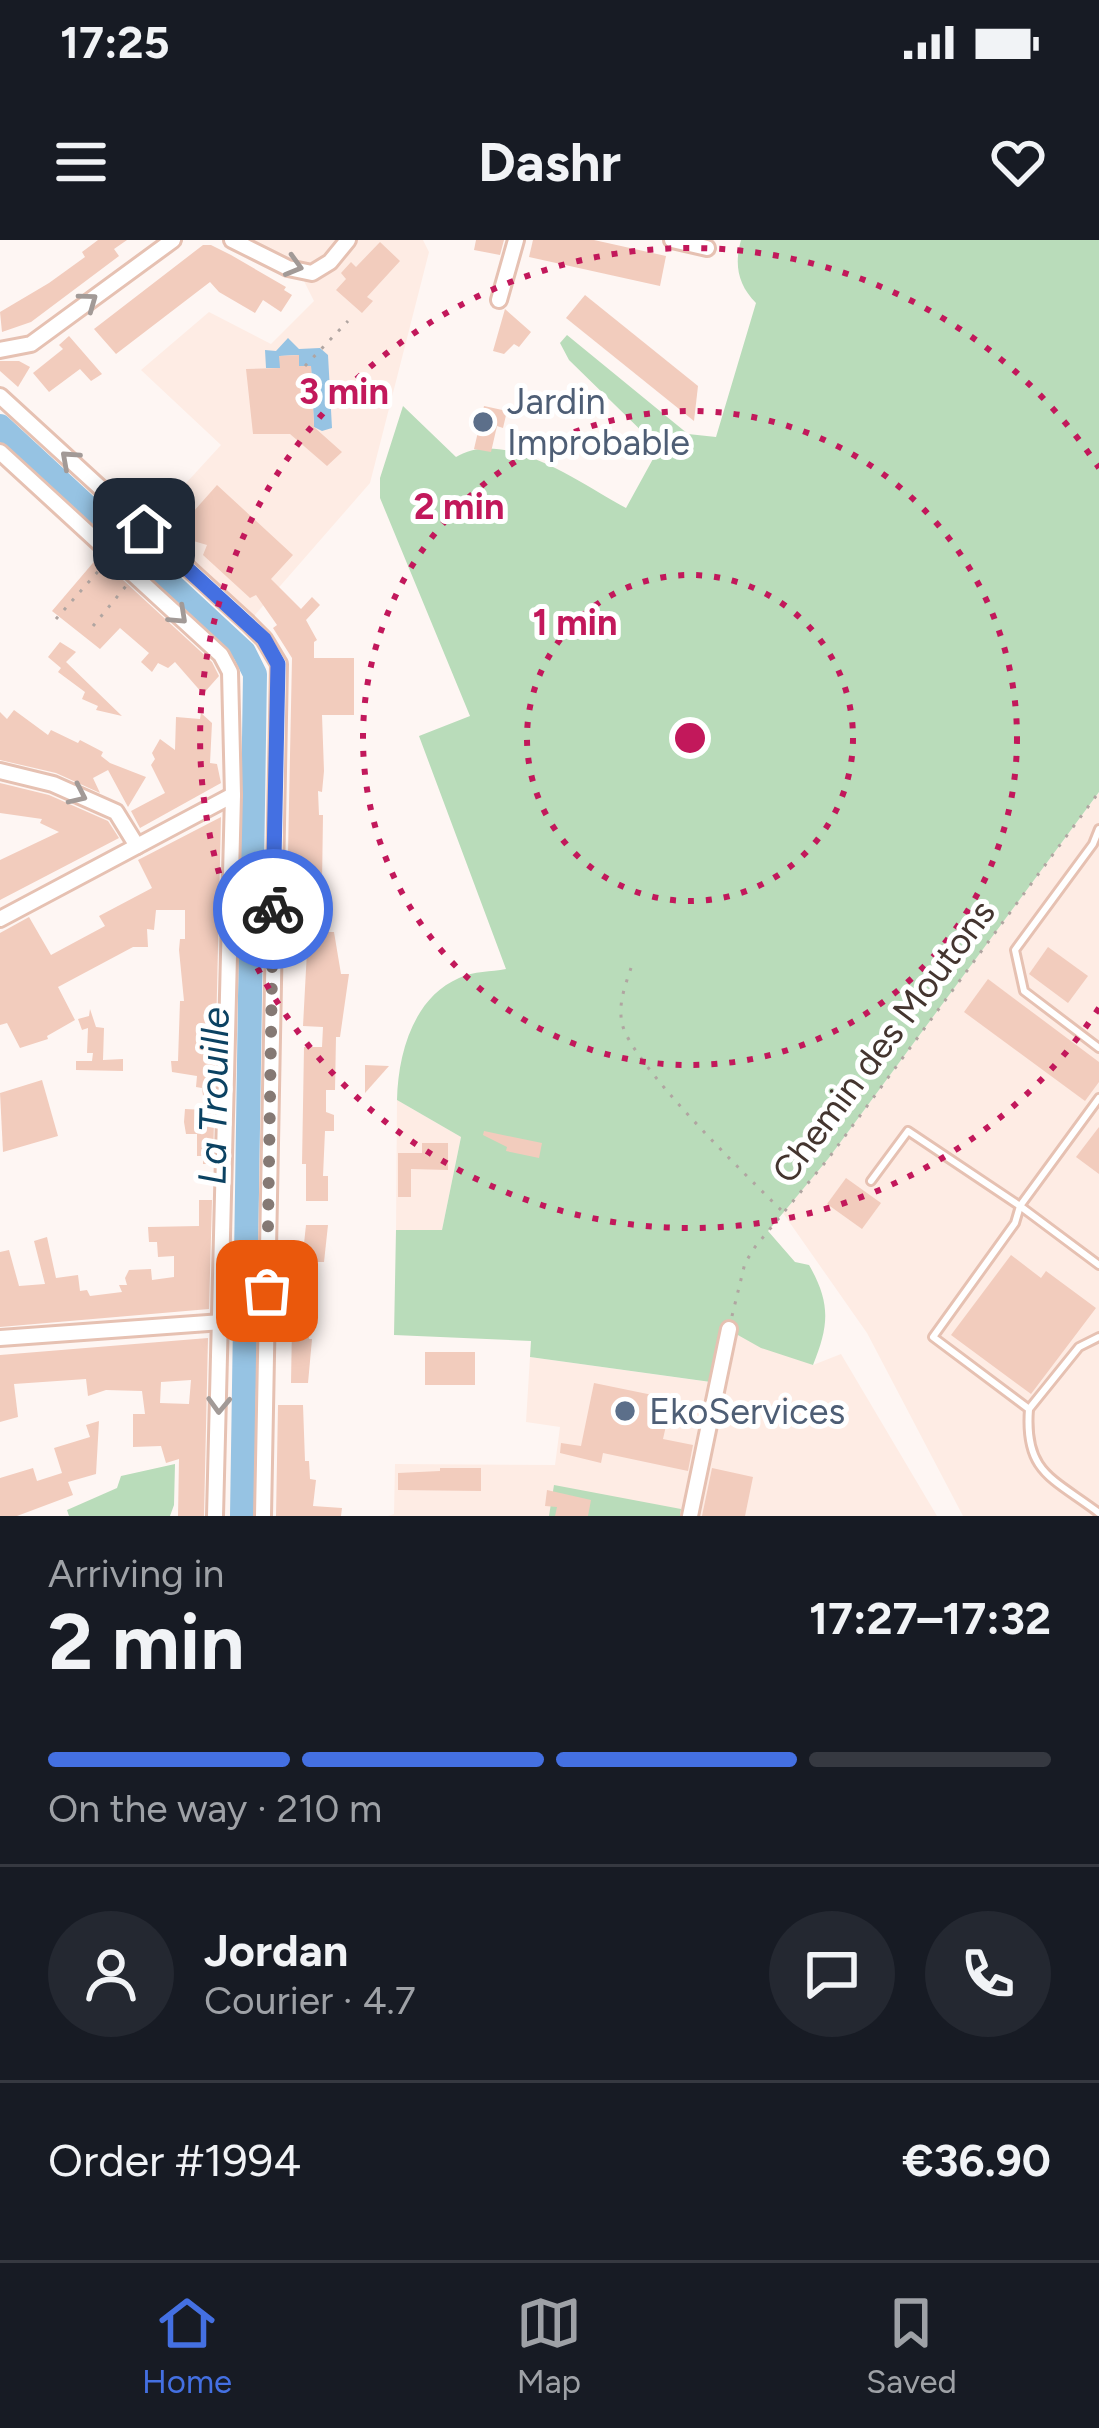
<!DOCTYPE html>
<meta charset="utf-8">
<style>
:root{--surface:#171b24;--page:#242831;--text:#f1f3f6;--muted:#9ea1a6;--line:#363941;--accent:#4470e2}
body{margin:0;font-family:Figtree,sans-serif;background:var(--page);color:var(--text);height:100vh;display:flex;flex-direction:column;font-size:45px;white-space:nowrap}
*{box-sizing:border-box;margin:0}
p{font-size:39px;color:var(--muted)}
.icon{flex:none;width:66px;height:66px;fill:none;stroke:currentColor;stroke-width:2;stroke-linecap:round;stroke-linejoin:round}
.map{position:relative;height:1276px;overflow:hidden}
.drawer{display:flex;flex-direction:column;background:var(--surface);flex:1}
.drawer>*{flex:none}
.pin{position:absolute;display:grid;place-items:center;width:102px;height:102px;color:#fff;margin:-51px;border-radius:24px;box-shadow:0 6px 18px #0006}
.courier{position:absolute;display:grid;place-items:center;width:120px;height:120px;margin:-60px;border:9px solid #4470e2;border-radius:50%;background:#fff;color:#222;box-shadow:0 3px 15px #0007}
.overview em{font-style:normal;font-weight:700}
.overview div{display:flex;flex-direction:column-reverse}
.overview{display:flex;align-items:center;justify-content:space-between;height:204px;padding:0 48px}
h1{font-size:78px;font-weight:700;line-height:90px}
.bar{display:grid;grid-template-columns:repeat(4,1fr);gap:18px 12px;align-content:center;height:144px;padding:0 48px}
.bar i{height:15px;border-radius:9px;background:var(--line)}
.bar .on{background:var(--accent)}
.bar p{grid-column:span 4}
.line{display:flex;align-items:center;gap:30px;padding:0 48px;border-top:3px solid var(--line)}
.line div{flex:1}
.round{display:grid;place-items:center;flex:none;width:126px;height:126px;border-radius:63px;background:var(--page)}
.status{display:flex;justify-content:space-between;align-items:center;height:84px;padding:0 60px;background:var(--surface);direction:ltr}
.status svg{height:33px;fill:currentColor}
header{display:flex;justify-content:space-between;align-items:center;height:156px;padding:0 48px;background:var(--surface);font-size:54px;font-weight:700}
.tab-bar{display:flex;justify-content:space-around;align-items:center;height:168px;border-top:3px solid var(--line);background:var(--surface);font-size:33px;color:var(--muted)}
.tab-bar a{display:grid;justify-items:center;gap:6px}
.tab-bar .on{color:var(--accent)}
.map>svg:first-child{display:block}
.built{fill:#feece4}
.green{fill:#b9dcba}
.water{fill:#96c3e3}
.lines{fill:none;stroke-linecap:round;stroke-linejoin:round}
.river{stroke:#96c3e3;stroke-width:24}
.building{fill:#f2ccbd;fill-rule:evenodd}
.service-casing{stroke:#e6c1b2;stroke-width:12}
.minor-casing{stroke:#e6c1b2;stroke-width:20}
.path{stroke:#b0a5a1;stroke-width:3;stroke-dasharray:3 9;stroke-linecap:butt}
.service{stroke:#fff;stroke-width:6}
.minor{stroke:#fff;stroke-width:14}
.oneway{stroke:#a29a97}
.done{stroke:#857974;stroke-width:12;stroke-dasharray:0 21.6}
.route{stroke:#4470e2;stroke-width:15}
.ring{fill:none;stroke:#c2185b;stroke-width:6;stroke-dasharray:6 12}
.service-dot{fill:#5c6f8a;stroke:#fff;stroke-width:4.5}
.labels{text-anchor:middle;stroke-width:10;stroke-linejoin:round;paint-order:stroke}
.service-label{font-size:36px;fill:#4e5e75;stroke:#fff;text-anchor:start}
.street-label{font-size:36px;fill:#44352f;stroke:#fff}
.water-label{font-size:39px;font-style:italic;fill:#0b4262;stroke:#fff}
.centre{fill:#c2185b;stroke:#fff;stroke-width:6}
.ring-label{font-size:36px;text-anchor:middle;font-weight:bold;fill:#c2185b;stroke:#fff;stroke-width:10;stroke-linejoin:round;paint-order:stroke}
</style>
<div class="status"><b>17:25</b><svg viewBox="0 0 49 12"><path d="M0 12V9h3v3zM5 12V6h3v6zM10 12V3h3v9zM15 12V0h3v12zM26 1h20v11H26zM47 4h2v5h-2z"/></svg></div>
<header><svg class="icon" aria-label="menu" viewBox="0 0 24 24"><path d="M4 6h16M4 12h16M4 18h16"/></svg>Dashr<svg class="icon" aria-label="heart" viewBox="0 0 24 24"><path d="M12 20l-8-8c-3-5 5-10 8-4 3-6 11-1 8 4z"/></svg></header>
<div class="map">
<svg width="1099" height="1276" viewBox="0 0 1099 1276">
<rect width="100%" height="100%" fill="#fef6f3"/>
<g class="built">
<polygon points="232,0 423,0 429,12 370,243 248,383 144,289 221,205 141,130 209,72 271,104 314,61 299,31"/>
<polygon points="1099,552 1099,1276 963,1276 867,1093 783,973 828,919"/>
<polygon points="397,860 461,897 442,990 396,990"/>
<polygon points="729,1089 813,1125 841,1114 937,1276 388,1276 394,1274 395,1224 555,1225 560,1187 526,1182 530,1117 717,1143"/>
</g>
<g class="green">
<path d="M741,0H1099V552L828,919L768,991L795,1022L809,1025C831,1063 829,1086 813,1125L761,1108L729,1090L718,1143L530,1117L531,1101L394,1095L396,990H442L461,897L397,860C398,814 413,758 459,738C474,731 491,732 506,729L419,496L470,476L380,258V238L403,166L456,217C505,187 582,244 626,268L659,208L569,120L560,103L567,95L688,194L716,197L756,63C738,45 734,25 741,0Z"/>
<polygon points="175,1224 174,1265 170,1276 69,1276 67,1270 117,1248 121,1236"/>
<polygon points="554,1245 681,1269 680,1276 549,1276"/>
</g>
<polygon class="water" points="288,98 299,109 320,108 328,115 332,188 322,191 314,187 311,126 299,127 298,115 280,116 280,128 266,128 265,110 276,111"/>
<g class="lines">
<polyline class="river" points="0,186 244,412 255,434 242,1276"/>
</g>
<g class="building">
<polygon points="98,0 127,0 114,9 119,16 31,82 2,92 0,72 49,43 85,17 82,12"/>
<polygon points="476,0 504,0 500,15 474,10"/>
<polygon points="533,0 594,0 666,16 660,46 529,17"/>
<polygon points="380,2 400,21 367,57 373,61 362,73 336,50 346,39 341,33 351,22 356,27"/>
<polygon points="203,5 211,5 231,15 286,47 284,50 292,55 281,72 263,60 255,73 219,52 210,42 116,114 94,89"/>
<polygon points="585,55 698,146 694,181 566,78"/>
<polygon points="505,69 531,92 519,107 514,104 504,114 493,111"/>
<polygon points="69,96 102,134 91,141 80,129 49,152 33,133 63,109 59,105"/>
<polygon points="299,115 299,126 311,126 314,187 342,212 327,226 290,194 253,194 246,129 280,128 279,116"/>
<polygon points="0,121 19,121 30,127 18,147 0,131"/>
<polygon points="484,166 507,171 503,188 497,186 491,212 474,209"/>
<polygon points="217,245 293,315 271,339 301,369 312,357 320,365 306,380 317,400 314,402 314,418 354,418 354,475 322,475 324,531 322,552 318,551 319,575 323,575 322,644 309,645 308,677 290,677 287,662 292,418 273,388 277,385 256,355 250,358 203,315 207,305 190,300 183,291 186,280"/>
<polygon points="98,317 212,422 219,436 203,454 175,422 168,428 158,423 152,432 141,422 149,413 120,388 100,409 52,371"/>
<polygon points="60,402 76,412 66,422 122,476 96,470 98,466 82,459 85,452 58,432 64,424 61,428 48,417"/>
<polygon points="14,470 48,495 51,490 78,503 80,500 103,512 101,516 110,523 146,537 128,567 108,530 93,538 100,553 56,533 0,520 0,472 7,479"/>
<polygon points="201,473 212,483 210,523 217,524 221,543 140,588 131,571 165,553 151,525 155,519 152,513 160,499 175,510 176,477 200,479"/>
<polygon points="0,543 49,555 108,581 119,598 0,660 0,620 59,592 40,583 42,579 0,573"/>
<polygon points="221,577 213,924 203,924 203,916 197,916 197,894 186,894 184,882 185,869 205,870 202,848 196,847 197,836 172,832 171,821 178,821 180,761 184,761 179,710 180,699 185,699 185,670 156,670 154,690 147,689 148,707 133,707 58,747 75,780 47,796 48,799 20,808 7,783 0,785 0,693 29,677 51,715 77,701 105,686 99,676 152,648 138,620"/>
<polygon points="308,692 334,692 341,734 349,734 340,797 336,797 335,850 326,850 326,872 334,875 334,891 325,891 323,936 328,936 328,961 306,961 306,924 302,924 304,807 322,807 323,787 303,786"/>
<polygon points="1048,707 1088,736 1068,763 1029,734"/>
<polygon points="988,739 1099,822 1099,842 1085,861 964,772"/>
<polygon points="90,769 96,787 104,788 103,820 123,819 123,831 76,830 76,821 92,821 93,813 87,813 88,788 82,790 78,779 89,776"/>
<polygon points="365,825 389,826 365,853"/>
<polygon points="42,840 58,896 3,912 0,853"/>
<polygon points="1099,887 1099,934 1076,917"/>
<polygon points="484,891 542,903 539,918 506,911 507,907 483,895"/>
<polygon points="422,903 448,903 448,930 411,929 411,957 398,957 398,913 422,913"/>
<polygon points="846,938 881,963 862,989 827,964"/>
<polygon points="199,960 212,960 209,1069 0,1087 0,1012 9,1010 19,1046 45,1044 34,1001 47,997 56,1038 78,1035 80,1051 87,1050 90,1056 122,1052 119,1045 127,1045 125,1038 129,1030 151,1029 152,1040 174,1037 174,1016 158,1017 157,1002 149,1002 148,987 199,986"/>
<polygon points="306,985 328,985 324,1022 302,1022"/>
<polygon points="1011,1015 1041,1038 1046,1031 1096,1068 1031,1154 951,1095"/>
<polygon points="285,1036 306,1036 309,1099 312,1099 308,1143 291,1143 292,1085 281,1085"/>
<path d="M208,1098L204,1276H178L179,1219L166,1223L161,1206L133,1207V1174H145L142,1151L106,1150L88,1156L86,1139L14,1144L18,1177L0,1182V1115ZM191,1140L189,1164L160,1163L161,1142Z"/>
<rect x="425" y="1112" width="50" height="33"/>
<polygon points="594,1143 672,1159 663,1199 693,1205 688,1231 603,1213 601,1223 560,1213 561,1203 581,1206"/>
<polygon points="278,1165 303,1165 305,1221 309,1221 310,1239 316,1240 313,1266 342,1268 341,1276 276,1276"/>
<polygon points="99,1181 96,1234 68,1242 73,1255 17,1276 0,1276 0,1238 33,1228 37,1241 62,1233 54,1208 90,1197 86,1185"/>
<polygon points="440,1228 481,1228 481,1251 398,1250 398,1233 440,1231"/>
<polygon points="712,1228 753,1237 745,1276 702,1276"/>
<polygon points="547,1250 591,1260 588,1276 555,1276 557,1267 545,1266"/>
</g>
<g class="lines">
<defs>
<g id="service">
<polyline points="1099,589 1093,604 1015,710 1024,751 1099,808"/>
<path d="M1099,858L1020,966L1015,983L933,1097L1029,1169C1024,1233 1053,1238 1099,1273"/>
<polyline points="871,941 908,891 1020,966 1099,1025"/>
<polyline points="1029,1169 1079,1107 1099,1097"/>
</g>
<g id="minor">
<polyline points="232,0 288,28 312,33 330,22 348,0"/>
<polyline points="672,0 707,8"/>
<polyline points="499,60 516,0"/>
<polyline points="0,110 31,104 173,0"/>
<polyline points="0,156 248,383 264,399 279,424 263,1276"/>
<polyline points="0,212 221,415 230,432 233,555 215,1276"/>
<polyline points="0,531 53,544 116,572 137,606"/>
<polyline points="0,679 233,555"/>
<polyline points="0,1098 222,1082"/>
<polyline points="690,1276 729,1089"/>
</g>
</defs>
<use href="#service" class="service-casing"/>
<use href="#minor" class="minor-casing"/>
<g class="path">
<polyline points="305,126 348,81"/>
<polyline points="175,299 186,296"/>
<polyline points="56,379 102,327"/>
<polyline points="93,386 126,346"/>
<path d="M631,728C625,746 618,764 622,783C630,823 749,938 782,971"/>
<polyline points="732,1076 745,1023 755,1007 828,919 1099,552"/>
</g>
<use href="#service" class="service"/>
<use href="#minor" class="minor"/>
</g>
<defs><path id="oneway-chevron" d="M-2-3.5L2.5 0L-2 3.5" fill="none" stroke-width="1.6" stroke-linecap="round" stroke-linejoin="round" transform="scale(3)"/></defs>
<g class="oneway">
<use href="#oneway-chevron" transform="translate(294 26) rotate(16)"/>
<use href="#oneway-chevron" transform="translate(89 61) rotate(-36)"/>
<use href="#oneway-chevron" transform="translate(69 219) rotate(-138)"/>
<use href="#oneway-chevron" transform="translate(179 376) rotate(43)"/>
<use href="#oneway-chevron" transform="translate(78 555) rotate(25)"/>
<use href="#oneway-chevron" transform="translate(219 1165) rotate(92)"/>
</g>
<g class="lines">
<polyline class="done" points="267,1051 273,669"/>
<polyline class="route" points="144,289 264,399 278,424 273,669"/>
</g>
<g class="ring">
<circle cx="690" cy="498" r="163"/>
<circle cx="690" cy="498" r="327"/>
<path d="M1099 768A490 490 0 1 1 1099 228"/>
</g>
<g class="service-dot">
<circle cx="483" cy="182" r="12"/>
<circle cx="625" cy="1171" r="12"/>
</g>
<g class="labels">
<g class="service-label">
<text x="507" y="174">Jardin<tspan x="507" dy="41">Improbable</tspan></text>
<text x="649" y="1184">EkoServices</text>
</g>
<g class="street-label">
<text transform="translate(883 801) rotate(-53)" y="13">Chemin des Moutons</text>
</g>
<g class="water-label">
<text transform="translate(213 856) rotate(-89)" y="14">La Trouille</text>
</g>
</g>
<circle cx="690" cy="498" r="18" class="centre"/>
<g class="ring-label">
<text x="344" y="164">3 min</text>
<text x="459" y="279">2 min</text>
<text x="575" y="395">1 min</text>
</g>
</svg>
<div class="pin" style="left:267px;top:1051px;background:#ea580c"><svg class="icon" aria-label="bag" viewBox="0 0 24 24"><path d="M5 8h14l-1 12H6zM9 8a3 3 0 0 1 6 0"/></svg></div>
<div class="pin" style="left:144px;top:289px;background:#1f2937"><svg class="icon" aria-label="home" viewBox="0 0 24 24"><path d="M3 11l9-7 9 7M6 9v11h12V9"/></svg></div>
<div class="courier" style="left:273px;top:669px"><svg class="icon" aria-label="bike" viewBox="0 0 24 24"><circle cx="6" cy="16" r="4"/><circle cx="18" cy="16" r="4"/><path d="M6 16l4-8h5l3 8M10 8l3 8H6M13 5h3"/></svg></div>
</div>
<section class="drawer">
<div class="overview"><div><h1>2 min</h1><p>Arriving in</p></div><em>17:27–17:32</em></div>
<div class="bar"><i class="on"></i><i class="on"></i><i class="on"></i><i></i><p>On the way · 210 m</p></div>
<div class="line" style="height:216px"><a class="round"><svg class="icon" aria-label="person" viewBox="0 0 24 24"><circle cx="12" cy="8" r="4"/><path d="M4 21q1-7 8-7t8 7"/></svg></a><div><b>Jordan</b><p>Courier · 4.7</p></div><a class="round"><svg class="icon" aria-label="chat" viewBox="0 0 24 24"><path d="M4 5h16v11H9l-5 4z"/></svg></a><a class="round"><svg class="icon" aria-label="phone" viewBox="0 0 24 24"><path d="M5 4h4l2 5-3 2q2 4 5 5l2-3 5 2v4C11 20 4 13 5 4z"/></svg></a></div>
<div class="line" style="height:156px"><div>Order #1994</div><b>€36.90</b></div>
</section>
<nav class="tab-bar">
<a class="on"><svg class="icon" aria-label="home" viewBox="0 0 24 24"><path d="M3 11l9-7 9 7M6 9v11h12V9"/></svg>Home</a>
<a><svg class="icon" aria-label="map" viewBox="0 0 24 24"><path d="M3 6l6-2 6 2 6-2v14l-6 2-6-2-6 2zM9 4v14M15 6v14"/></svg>Map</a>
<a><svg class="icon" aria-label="saved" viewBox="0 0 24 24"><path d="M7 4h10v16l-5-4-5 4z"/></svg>Saved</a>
</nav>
